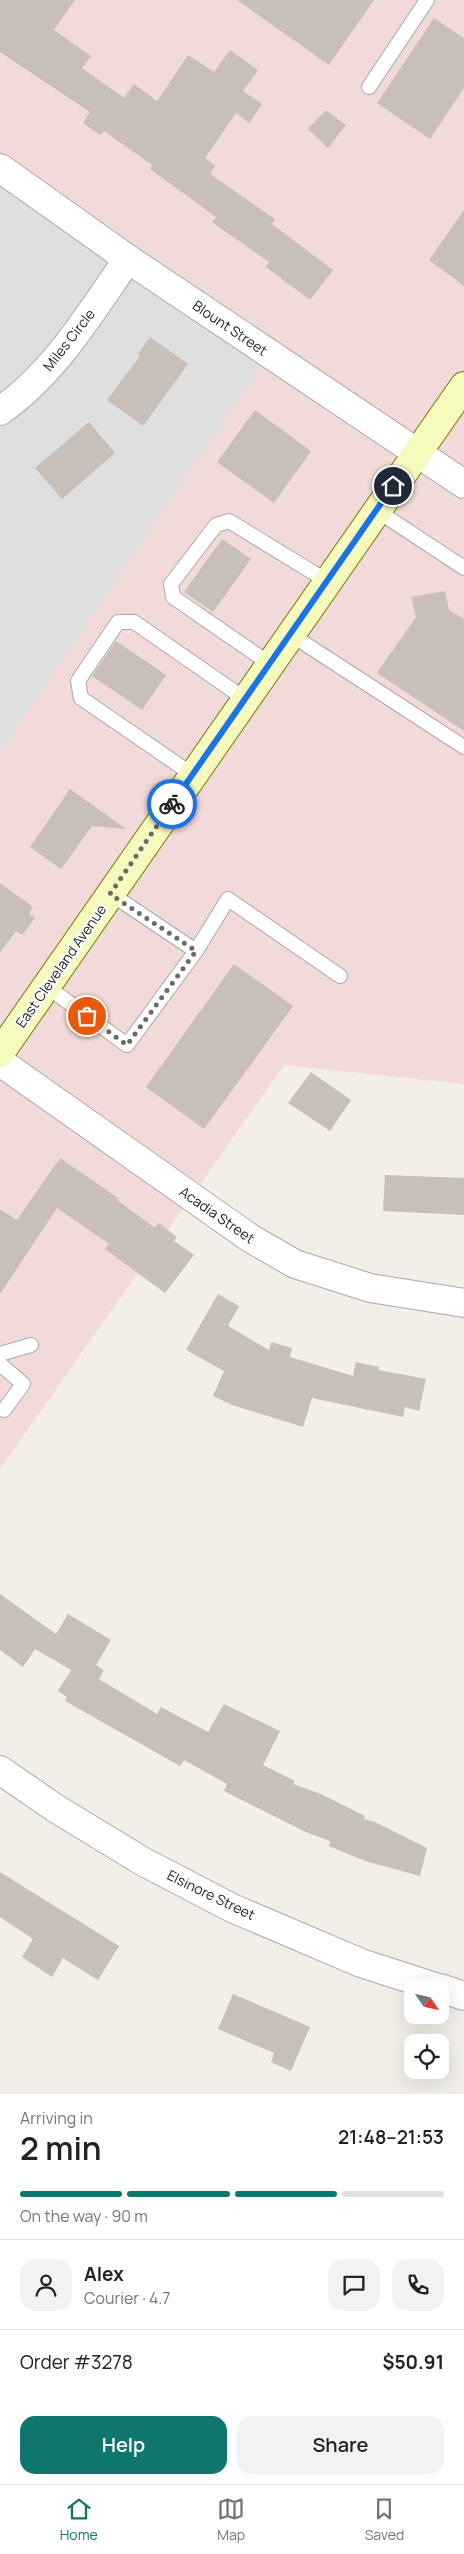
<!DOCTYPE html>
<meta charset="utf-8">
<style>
:root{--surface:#fff;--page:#f2f2f2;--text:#222;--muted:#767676;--line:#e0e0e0;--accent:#0f766e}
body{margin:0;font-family:Manrope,sans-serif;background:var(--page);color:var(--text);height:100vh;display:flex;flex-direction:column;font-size:19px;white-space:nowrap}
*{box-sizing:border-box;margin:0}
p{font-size:16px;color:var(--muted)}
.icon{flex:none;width:28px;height:28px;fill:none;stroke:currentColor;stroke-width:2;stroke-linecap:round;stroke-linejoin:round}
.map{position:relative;height:2094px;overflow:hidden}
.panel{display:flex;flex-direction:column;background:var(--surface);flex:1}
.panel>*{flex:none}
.needle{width:32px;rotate:124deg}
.controls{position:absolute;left:404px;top:1979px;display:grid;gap:10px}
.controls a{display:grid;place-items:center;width:45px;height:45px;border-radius:10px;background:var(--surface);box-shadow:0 5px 20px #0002;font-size:25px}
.pin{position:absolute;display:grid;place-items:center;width:42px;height:42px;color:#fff;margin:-21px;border:2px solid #fff;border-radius:50%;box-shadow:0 1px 5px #0007}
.courier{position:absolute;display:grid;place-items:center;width:50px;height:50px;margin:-25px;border:4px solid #1a73e8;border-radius:50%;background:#fff;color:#222;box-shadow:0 1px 6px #0007}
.summary em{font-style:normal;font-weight:600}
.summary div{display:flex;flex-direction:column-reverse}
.summary{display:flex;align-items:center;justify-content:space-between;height:85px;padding:0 20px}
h1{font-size:32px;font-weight:600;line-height:38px}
.bar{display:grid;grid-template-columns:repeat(4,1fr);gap:8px 5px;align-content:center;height:60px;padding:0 20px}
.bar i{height:6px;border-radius:4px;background:var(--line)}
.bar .current{background:var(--accent)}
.bar p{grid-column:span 4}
.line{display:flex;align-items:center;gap:12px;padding:0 20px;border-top:1px solid var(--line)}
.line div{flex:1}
.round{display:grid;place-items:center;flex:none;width:52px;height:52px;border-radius:15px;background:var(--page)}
.action{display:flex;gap:10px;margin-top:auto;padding:10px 20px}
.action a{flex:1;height:58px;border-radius:15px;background:var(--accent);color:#fff;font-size:20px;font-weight:600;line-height:58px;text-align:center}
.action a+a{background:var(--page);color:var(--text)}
.dock{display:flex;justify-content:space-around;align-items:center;height:70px;border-top:1px solid var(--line);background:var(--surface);font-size:14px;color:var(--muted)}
.dock a{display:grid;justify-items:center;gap:2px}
.dock .current{color:var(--accent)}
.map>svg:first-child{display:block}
.residential{fill:#e0dfdf}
.commercial{fill:#f2dad9}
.building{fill:#c7bfb8}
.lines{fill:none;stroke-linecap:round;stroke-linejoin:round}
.lane-casing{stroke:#a9a9a9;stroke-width:16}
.street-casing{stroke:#a9a9a9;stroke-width:30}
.secondary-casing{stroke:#707d05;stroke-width:30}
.lane{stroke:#fff;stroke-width:14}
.street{stroke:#fff;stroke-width:28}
.secondary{stroke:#f7fabf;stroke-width:28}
.done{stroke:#6b6a68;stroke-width:5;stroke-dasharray:0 9}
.route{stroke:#1a73e8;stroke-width:6}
.labels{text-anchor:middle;stroke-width:4;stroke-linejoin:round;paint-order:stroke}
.street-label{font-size:14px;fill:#222;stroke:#fff}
</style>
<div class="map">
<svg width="464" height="2094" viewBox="0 0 464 2094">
<rect width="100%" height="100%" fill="#f2efe9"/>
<polygon class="residential" points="0,154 279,341 0,754"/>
<polygon class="commercial" points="0,0 464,0 464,1084 284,1065 0,1469 0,754 278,341 0,154"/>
<g class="building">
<polygon points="0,0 75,0 54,30 91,56 82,68 124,98 134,84 157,101 188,55 214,72 230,50 258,70 243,91 262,104 249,123 236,113 205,158 215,166 210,174 275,219 272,224 333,270 310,300 266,267 269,262 212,222 216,217 150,169 152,165 104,131 100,135 83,123 90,112 0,52"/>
<polygon points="237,0 374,0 329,65"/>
<polygon points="434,18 464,38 464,88 430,139 377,103"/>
<polygon points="326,110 346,125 328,148 308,129"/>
<polygon points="464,210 464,286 429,260"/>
<polygon points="150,337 188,364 143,426 107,400 140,356 138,354"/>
<polygon points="255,410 311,451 274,503 217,462"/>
<polygon points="89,422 115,453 62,499 35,468"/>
<polygon points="222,539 251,559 213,612 184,592"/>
<polygon points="445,591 449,610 464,619 464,731 377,673 416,617 411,597"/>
<polygon points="116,641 166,675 142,710 92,676"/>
<polygon points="70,789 126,829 92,826 61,869 30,847"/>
<polygon points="0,883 33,907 29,914 35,918 22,935 16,931 0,952"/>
<polygon points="234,964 293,1006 204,1129 146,1087"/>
<polygon points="311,1072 351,1100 330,1131 288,1103"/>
<polygon points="60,1158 118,1198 117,1200 155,1228 159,1223 177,1237 174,1241 194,1255 165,1293 105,1249 109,1244 57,1208 0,1294 0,1209 17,1220"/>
<polygon points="385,1175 464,1178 464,1215 383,1211"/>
<polygon points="218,1294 239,1306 228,1326 269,1350 271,1342 292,1348 290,1357 353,1376 356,1362 379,1367 379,1370 426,1379 419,1411 405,1407 403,1417 312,1398 303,1427 232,1405 213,1396 224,1371 186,1350"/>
<polygon points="0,1594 56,1634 68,1614 111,1640 96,1665 104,1670 99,1679 157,1714 161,1707 208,1732 224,1704 280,1731 263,1765 295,1781 293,1784 321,1794 365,1816 364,1819 375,1822 427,1848 420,1876 365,1861 329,1846 330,1841 306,1832 224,1791 227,1784 184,1760 180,1766 65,1701 67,1697 58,1691 71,1670 35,1649 23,1667 0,1650"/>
<polygon points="0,1872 119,1946 98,1980 63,1958 52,1977 22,1957 33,1939 0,1917"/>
<polygon points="233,1994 310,2027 291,2071 271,2062 274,2053 218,2029"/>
</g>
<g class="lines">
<defs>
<g id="lane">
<polyline points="369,87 427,0"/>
<polyline points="376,510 464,568"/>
<polyline points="290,634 464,747"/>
<polyline points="270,664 173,597 171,584 216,525 229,521 327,581"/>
<polyline points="193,775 81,698 78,681 118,622 134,622 245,699"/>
<polyline points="111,894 196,951 228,899 340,976"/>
<polyline points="46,986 127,1045 196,951"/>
<polyline points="0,1354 31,1345"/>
<polyline points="0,1364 23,1384 4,1410"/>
</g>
<g id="street">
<polyline points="0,168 128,259 464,484"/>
<path d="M0,411C55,373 90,313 128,259"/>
<polyline points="0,1062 250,1238 295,1264 370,1288 464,1303"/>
<polyline points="0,1770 55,1808 142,1861 232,1908 361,1963 438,1988"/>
<polyline points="440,1988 464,1996"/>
</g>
<polyline id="secondary" points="0,1053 464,386"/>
</defs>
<use href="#lane" class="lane-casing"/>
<use href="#street" class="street-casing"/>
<use href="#secondary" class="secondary-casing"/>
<use href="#lane" class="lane"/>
<use href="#street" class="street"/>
<use href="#secondary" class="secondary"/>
</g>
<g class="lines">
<polyline class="done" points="87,1016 127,1045 196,951 110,894 172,804"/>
<polyline class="route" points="172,804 393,486"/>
</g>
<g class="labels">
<g class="street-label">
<text transform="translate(230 328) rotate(34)" y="5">Blount Street</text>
<text transform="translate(69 340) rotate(-52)" y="5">Miles Circle</text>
<text transform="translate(61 966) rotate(-55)" y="5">East Cleveland Avenue</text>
<text transform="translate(217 1215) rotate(35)" y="5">Acadia Street</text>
<text transform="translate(211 1895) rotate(26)" y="5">Elsinore Street</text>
</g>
</g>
</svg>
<div class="controls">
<a><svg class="needle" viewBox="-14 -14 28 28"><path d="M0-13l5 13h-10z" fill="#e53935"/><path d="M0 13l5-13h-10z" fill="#767676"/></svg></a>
<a><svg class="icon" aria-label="locate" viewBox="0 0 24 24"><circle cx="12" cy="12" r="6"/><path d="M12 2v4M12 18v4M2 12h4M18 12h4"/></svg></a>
</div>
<div class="pin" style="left:87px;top:1016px;background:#ea580c"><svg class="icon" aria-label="bag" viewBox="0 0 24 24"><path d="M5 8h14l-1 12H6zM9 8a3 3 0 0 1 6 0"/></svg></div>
<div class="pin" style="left:393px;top:486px;background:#1f2937"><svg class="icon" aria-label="home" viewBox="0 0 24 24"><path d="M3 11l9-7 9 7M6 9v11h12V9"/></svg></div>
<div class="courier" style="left:172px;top:804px"><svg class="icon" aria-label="bike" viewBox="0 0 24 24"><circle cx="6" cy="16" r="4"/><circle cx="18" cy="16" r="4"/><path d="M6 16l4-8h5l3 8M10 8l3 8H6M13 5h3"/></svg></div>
</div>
<section class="panel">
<div class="summary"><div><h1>2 min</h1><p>Arriving in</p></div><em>21:48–21:53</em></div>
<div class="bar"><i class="current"></i><i class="current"></i><i class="current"></i><i></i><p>On the way · 90 m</p></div>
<div class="line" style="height:90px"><a class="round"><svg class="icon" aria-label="person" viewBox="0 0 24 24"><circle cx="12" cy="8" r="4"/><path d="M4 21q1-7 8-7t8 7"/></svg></a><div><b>Alex</b><p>Courier · 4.7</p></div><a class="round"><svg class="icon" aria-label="chat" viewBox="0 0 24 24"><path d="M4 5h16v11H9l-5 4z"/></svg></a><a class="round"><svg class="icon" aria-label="phone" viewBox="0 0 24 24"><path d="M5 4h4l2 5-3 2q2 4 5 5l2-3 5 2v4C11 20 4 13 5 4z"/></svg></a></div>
<div class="line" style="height:65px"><div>Order #3278</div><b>$50.91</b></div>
<div class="action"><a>Help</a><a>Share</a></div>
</section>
<nav class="dock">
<a class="current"><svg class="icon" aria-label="home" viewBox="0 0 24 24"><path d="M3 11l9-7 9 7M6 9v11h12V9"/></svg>Home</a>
<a><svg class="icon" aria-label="map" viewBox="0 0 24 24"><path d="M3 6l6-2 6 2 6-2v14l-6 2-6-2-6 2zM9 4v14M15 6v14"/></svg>Map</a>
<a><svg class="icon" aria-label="saved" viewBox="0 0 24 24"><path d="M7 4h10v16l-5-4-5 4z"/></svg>Saved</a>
</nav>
